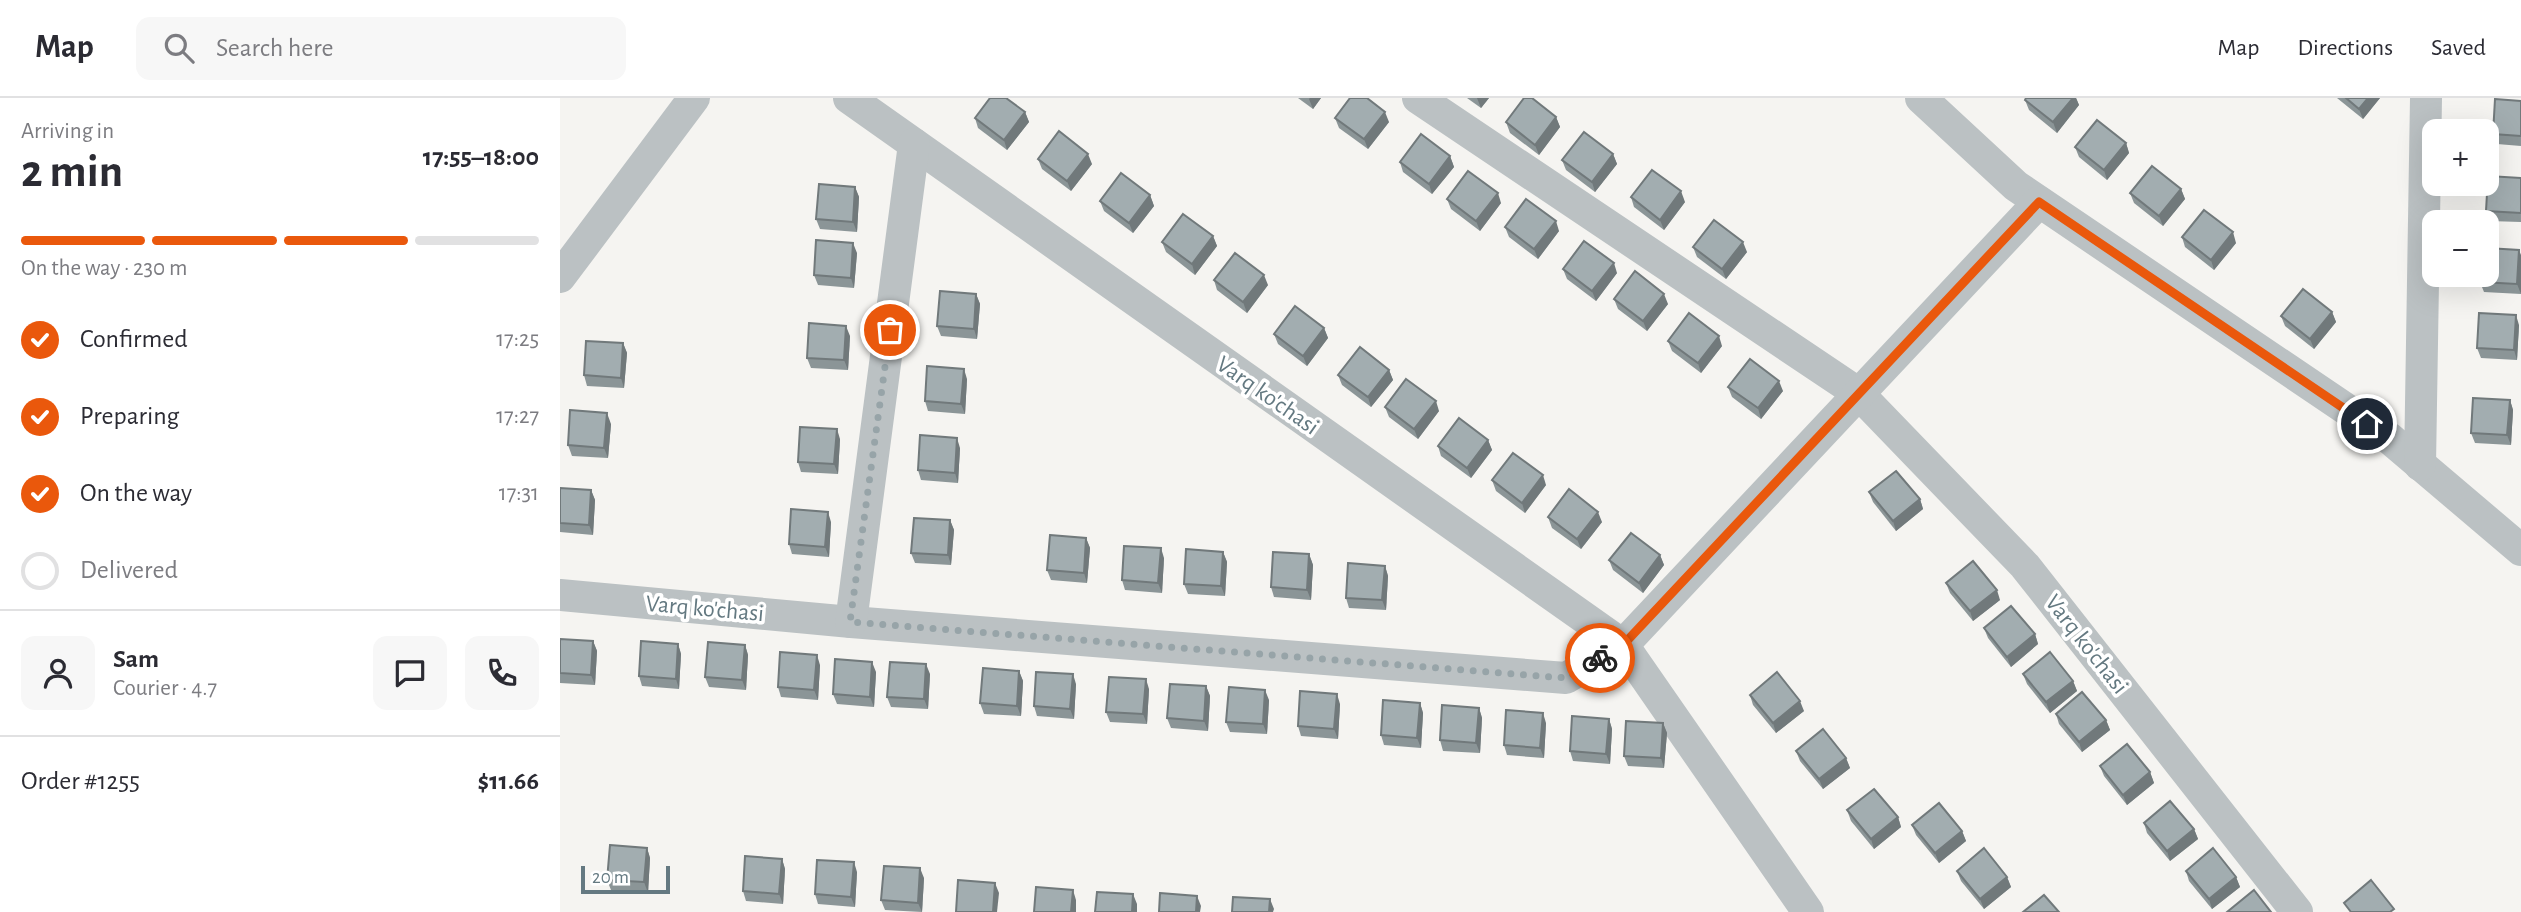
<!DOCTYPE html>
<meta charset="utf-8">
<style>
:root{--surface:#fff;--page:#f7f7f7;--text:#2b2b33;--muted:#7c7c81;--line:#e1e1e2;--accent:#ea580c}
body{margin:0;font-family:"Alegreya Sans",sans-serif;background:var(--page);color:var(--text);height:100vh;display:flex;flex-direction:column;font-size:26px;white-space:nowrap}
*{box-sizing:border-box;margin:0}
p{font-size:23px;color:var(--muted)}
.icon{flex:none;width:38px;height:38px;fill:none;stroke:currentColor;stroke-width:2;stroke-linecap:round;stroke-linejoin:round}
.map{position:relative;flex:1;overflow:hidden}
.side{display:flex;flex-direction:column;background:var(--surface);width:560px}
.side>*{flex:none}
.buttons{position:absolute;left:1862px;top:21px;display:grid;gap:14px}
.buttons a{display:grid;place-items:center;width:77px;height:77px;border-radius:14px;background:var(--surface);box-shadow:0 7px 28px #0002;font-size:35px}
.scale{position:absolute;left:21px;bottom:18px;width:89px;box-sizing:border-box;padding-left:7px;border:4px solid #647981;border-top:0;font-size:19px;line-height:24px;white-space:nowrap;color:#647981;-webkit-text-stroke:5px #fff;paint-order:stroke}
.pin{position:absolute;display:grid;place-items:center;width:60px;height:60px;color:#fff;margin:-30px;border:4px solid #fff;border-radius:50%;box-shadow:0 2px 7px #0007}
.courier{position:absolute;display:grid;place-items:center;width:70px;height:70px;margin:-35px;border:5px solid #ea580c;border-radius:50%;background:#fff;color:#222;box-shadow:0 2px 9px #0007}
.head em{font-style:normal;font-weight:700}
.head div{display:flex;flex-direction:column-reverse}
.head{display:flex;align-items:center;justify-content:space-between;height:119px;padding:0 21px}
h1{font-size:46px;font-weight:700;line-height:52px}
.bar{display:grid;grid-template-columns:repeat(4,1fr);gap:10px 7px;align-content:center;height:84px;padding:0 21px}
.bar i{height:9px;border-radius:5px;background:var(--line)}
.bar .selected{background:var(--accent)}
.bar p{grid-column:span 4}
.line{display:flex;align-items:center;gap:18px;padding:0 21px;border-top:2px solid var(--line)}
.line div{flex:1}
.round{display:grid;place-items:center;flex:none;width:74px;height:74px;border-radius:14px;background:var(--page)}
ol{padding:0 21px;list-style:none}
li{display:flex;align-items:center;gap:21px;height:77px}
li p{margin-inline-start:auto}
li .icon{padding:7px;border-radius:50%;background:var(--accent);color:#fff;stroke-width:4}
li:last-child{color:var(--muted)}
li i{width:38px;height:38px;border:4px solid var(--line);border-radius:50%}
header{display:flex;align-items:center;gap:42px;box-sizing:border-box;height:98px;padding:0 35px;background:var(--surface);border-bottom:2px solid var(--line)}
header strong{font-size:33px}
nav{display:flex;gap:38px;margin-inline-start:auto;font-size:24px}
.search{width:490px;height:63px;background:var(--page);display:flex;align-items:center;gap:18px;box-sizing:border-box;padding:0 24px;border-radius:14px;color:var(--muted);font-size:26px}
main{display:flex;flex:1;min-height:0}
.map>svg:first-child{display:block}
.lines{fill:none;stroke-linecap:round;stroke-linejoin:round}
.street{stroke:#bbc1c3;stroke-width:32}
.wall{fill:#8b9597}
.shaded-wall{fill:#71797b}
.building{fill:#a2adb0;stroke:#71797b;stroke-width:2}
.done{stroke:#97a4a8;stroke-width:7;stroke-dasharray:0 12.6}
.route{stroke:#ea580c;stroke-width:9}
.labels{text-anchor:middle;stroke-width:7;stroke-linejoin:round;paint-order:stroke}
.street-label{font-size:24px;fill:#647981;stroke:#fff}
</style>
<header>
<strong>Map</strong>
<div class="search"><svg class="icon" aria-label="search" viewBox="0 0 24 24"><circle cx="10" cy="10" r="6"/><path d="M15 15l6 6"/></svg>Search here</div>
<nav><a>Map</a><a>Directions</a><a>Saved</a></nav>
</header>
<main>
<section class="side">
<div class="head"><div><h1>2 min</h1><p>Arriving in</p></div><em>17:55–18:00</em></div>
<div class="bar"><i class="selected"></i><i class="selected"></i><i class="selected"></i><i></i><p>On the way · 230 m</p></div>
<ol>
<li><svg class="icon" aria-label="check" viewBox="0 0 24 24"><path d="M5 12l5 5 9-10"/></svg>Confirmed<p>17:25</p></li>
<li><svg class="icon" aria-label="check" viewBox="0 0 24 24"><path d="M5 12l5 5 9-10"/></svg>Preparing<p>17:27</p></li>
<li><svg class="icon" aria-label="check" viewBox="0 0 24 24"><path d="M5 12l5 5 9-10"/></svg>On the way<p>17:31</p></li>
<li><i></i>Delivered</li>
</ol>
<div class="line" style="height:126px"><a class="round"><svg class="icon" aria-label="person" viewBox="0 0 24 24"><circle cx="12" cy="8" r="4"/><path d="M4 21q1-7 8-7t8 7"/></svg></a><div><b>Sam</b><p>Courier · 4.7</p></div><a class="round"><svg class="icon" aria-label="chat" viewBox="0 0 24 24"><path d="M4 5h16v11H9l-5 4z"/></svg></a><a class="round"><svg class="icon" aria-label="phone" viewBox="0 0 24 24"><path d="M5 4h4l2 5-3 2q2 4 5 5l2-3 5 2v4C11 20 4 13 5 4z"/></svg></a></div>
<div class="line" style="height:91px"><div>Order #1255</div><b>$11.66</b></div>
</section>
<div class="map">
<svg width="1961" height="814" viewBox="0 0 1961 814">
<rect width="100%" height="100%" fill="#f5f4f1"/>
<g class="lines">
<g class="street">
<polyline points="289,0 1063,547 1248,814"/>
<polyline points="858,0 1298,295 1465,468 1737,814"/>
<polyline points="1361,0 1456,88 1829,340 1961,452"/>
<polyline points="0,179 134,0"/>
<polyline points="1860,367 1866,0"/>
<polyline points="0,497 291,524 1006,580 1063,547 1479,104"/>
<polyline points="291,524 354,46"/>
</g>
</g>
<g class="wall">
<polygon points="738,0 761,0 753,11"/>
<polygon points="907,0 929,0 921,10"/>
<polygon points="1466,0 1516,0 1519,7 1497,35 1469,12 1465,2"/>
<polygon points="1777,0 1820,0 1803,21"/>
<polygon points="1961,3 1961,48 1937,46 1933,36"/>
<polygon points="465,14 469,24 447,52 418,30 415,20"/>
<polygon points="996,19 1000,29 979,57 950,35 946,24"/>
<polygon points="775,20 829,24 808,51 779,30"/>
<polygon points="1566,45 1569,55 1547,82 1519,59 1515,49"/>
<polygon points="1053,56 1057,66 1035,94 1006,72 1002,62"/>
<polygon points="890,58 894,69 872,96 843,74 840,64"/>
<polygon points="478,61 532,66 511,93 482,71"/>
<polygon points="1961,80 1961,124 1929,123 1926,113"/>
<polygon points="295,89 299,99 297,134 260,131 256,121"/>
<polygon points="1621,91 1625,101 1603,128 1574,105 1570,95"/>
<polygon points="590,97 594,108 573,135 544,113 540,103"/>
<polygon points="1071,99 1125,104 1104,132 1074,109"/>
<polygon points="887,101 941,105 920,133 891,111"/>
<polygon points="945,129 999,133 978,161 949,139"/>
<polygon points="653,138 657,148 635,177 606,154 602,144"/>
<polygon points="1622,139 1676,145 1654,172 1625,149"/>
<polygon points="1133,149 1187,154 1166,181 1137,159"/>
<polygon points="1959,152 1961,196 1924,194 1920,184"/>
<polygon points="297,155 294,190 258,187 254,177"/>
<polygon points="1003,171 1057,175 1036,203 1007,181"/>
<polygon points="654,182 708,187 687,215 657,192"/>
<polygon points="416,196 420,206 417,241 381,238 377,228"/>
<polygon points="1054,201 1108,206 1087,233 1058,211"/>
<polygon points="1772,214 1776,224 1754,251 1725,228 1721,218"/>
<polygon points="1959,227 1957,262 1921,260 1917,250"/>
<polygon points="764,230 768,240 747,268 718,246 714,236"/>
<polygon points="290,238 288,272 251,270 247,260"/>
<polygon points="1108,243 1162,248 1141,275 1112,253"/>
<polygon points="63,245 67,255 64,290 27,288 24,277"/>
<polygon points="829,272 833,282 811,309 782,287 778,277"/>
<polygon points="407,281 405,316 368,313 365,303"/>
<polygon points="1168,289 1223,293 1201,321 1172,299"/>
<polygon points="1950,302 1953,312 1951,347 1915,345 1911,335"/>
<polygon points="825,309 879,313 858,341 829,319"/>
<polygon points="51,326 48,360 12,358 8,347"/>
<polygon points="280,341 278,376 241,374 238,364"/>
<polygon points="928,342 932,352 911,380 881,358 878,348"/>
<polygon points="400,350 398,385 361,382 358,372"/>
<polygon points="932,382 986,387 965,415 936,393"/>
<polygon points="0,390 31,392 35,402 33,437 0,434"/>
<polygon points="1309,394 1360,401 1363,411 1336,433 1313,404"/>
<polygon points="988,419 1042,424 1021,451 992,430"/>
<polygon points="390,422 394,432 391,467 355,465 351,455"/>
<polygon points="271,424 269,459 232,456 229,446"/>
<polygon points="526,440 530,450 527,485 491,482 487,472"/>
<polygon points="663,454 667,464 665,498 628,496 624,486"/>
<polygon points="749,456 753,467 751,502 714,499 711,489"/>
<polygon points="1100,457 1104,467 1083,495 1053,472 1049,462"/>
<polygon points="604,460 602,495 565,492 562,482"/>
<polygon points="825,468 828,478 826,512 789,510 786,500"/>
<polygon points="1386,485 1440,502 1413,523 1390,495"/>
<polygon points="1424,530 1475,536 1478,546 1451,569 1428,540"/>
<polygon points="0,541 33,543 37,553 35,587 0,585"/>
<polygon points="118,546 121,556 119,591 82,588 79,578"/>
<polygon points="185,547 188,557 186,592 149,589 145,579"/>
<polygon points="260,567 258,602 221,599 218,589"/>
<polygon points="459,573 463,583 461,618 424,616 420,605"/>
<polygon points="316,574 314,609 277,606 273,596"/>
<polygon points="370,576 368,611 331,609 327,599"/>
<polygon points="1463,576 1513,583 1517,593 1490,615 1467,586"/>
<polygon points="516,586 514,621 477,618 474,608"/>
<polygon points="646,588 650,598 648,633 611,630 607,620"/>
<polygon points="589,591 587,626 550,624 546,614"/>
<polygon points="1190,597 1244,613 1216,635 1193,607"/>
<polygon points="709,602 707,636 670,634 666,624"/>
<polygon points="860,605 863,615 861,650 824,647 821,637"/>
<polygon points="780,606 778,641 741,638 738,628"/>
<polygon points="919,610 922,620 920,655 883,653 880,642"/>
<polygon points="1496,616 1546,622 1550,632 1522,654 1499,626"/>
<polygon points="1049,621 1052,631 1050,666 1013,663 1010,653"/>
<polygon points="986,625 984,660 947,657 944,647"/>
<polygon points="1103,625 1107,635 1104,670 1068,668 1064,658"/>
<polygon points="1236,653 1286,660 1290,670 1263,691 1240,663"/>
<polygon points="1540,668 1590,674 1594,685 1567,707 1544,678"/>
<polygon points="1287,712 1338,719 1341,729 1314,751 1291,723"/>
<polygon points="1584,725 1634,731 1638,741 1610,763 1587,735"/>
<polygon points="1352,727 1402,733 1406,743 1379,765 1356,737"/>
<polygon points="87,750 90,760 88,795 51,792 47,782"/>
<polygon points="222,761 225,771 223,806 186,803 183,793"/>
<polygon points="1397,773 1447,779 1451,789 1424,811 1401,783"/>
<polygon points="1626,773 1676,779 1680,789 1652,811 1629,783"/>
<polygon points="297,774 295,809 258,806 255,796"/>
<polygon points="364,780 362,814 325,812 321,802"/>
</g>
<g class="shaded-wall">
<polygon points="750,0 761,0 753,11 749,1"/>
<polygon points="917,0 929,0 921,10"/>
<polygon points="1513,0 1516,0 1519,7 1497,35 1493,24"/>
<polygon points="1808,0 1820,0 1803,21 1799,11"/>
<polygon points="465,14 469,24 447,52 444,42"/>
<polygon points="825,14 829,24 808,51 804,41"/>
<polygon points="996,19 1000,29 979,57 975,47"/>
<polygon points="1566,45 1569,55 1547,82 1544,72"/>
<polygon points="528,56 532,66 511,93 507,83"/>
<polygon points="1053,56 1057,66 1035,94 1032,84"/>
<polygon points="890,58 894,69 872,96 869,86"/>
<polygon points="295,89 299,99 297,134 293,124"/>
<polygon points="1621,91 1625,101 1603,128 1599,118"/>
<polygon points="1121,93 1125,104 1104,132 1100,122"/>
<polygon points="938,95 941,105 920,133 916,123"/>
<polygon points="590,97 594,108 573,135 569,125"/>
<polygon points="996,123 999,133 978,161 974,151"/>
<polygon points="1673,134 1676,145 1654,172 1651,162"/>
<polygon points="653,138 657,148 635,177 632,166"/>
<polygon points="1183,144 1187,154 1166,181 1162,171"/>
<polygon points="293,145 297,155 294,190 291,180"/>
<polygon points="1959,152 1961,157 1961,196 1957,186"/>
<polygon points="1054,165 1057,175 1036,203 1032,193"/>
<polygon points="704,177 708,187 687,215 683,204"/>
<polygon points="416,196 420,206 417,241 414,231"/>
<polygon points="1104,196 1108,206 1087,233 1083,223"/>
<polygon points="1772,214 1776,224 1754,251 1750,241"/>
<polygon points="1956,217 1959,227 1957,262 1954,252"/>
<polygon points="286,228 290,238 288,272 284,262"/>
<polygon points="764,230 768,240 747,268 743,258"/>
<polygon points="1159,238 1162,248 1141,275 1138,265"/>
<polygon points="63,245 67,255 64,290 61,280"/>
<polygon points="404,271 407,281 405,316 401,306"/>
<polygon points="829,272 833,282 811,309 808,299"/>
<polygon points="1219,283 1223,293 1201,321 1198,310"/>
<polygon points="1950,302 1953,312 1951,347 1947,337"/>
<polygon points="876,303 879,313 858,341 854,331"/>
<polygon points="47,315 51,326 48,360 44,350"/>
<polygon points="277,331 280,341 278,376 274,366"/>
<polygon points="397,340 400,350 398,385 395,375"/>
<polygon points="928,342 932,352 911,380 907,370"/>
<polygon points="983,377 986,387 965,415 962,405"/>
<polygon points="31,392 35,402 33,437 29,427"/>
<polygon points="1360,401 1363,411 1336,433 1333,423"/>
<polygon points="268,414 271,424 269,459 265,449"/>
<polygon points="1038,414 1042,424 1021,451 1017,441"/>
<polygon points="390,422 394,432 391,467 388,457"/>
<polygon points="526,440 530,450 527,485 524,475"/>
<polygon points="601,450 604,460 602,495 598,485"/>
<polygon points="663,454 667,464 665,498 661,488"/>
<polygon points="749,456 753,467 751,502 747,492"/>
<polygon points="1100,457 1104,467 1083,495 1079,485"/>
<polygon points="825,468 828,478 826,512 822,502"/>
<polygon points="1437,492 1440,502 1413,523 1410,513"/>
<polygon points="1475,536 1478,546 1451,569 1447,559"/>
<polygon points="33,543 37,553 35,587 31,577"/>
<polygon points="118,546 121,556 119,591 116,581"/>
<polygon points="185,547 188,557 186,592 182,582"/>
<polygon points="257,557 260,567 258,602 254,592"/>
<polygon points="312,564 316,574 314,609 310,599"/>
<polygon points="366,566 370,576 368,611 364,601"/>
<polygon points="459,573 463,583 461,618 457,608"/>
<polygon points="513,576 516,586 514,621 510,611"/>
<polygon points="586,581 589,591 587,626 583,616"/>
<polygon points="1513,583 1517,593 1490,615 1486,604"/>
<polygon points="646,588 650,598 648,633 644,623"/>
<polygon points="705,592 709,602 707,636 703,626"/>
<polygon points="777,596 780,606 778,641 774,631"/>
<polygon points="1240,603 1244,613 1216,635 1213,625"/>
<polygon points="860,605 863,615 861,650 857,640"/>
<polygon points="919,610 922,620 920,655 916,645"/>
<polygon points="983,615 986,625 984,660 980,650"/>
<polygon points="1049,621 1052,631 1050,666 1046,656"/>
<polygon points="1546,622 1550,632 1522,654 1519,644"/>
<polygon points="1103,625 1107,635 1104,670 1101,660"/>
<polygon points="1286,660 1290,670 1263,691 1259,681"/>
<polygon points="1590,674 1594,685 1567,707 1563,697"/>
<polygon points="1338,719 1341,729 1314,751 1311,741"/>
<polygon points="1634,731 1638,741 1610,763 1607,753"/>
<polygon points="1402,733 1406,743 1379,765 1375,755"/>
<polygon points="87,750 90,760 88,795 84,784"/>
<polygon points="222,761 225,771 223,806 219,796"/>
<polygon points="294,764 297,774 295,809 291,799"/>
<polygon points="360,770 364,780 362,814 358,805"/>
<polygon points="1447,779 1451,789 1424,811 1420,801"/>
<polygon points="1676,779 1680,789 1652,811 1649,801"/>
<polygon points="435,785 439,795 437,814 433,814"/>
<polygon points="513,792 516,802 516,814 511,814"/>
<polygon points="573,796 577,806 577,814 572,814"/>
<polygon points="637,798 641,808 640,814 636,814"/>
<polygon points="710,801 714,811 713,814 709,814"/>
</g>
<g class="building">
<polygon points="430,0 446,0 465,14 444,42 415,20"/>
<polygon points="790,0 807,0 825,14 804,41 775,20"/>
<polygon points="964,0 972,0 996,19 975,47 946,24"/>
<polygon points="1466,0 1513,0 1493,24 1465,2"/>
<polygon points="1786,0 1808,0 1799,11"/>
<polygon points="1935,1 1961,3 1961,38 1933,36"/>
<polygon points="1537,22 1566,45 1544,72 1515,49"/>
<polygon points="499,33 528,56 507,83 478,61"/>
<polygon points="1024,34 1053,56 1032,84 1002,62"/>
<polygon points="861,36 890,58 869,86 840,64"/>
<polygon points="1592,68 1621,91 1599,118 1570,95"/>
<polygon points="1092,72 1121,93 1100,122 1071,99"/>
<polygon points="908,73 938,95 916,123 887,101"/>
<polygon points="561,75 590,97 569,125 540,103"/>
<polygon points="1928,78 1961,80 1961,115 1926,113"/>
<polygon points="259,86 295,89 293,124 256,121"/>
<polygon points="966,101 996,123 974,151 945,129"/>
<polygon points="1644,112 1673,134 1651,162 1622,139"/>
<polygon points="623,116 653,138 632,166 602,144"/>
<polygon points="1154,122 1183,144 1162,171 1133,149"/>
<polygon points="256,142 293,145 291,180 254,177"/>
<polygon points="1024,143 1054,165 1032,193 1003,171"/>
<polygon points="1927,150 1959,152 1957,186 1920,184 1921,177 1927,177"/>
<polygon points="675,155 704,177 683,204 654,182"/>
<polygon points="1075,173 1104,196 1083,223 1054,201"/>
<polygon points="1743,191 1772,214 1750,241 1721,218"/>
<polygon points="380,193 416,196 414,231 377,228"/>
<polygon points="735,208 764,230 743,258 714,236"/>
<polygon points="1129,215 1159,238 1138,265 1108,243"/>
<polygon points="1919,215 1956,217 1954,252 1917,250"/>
<polygon points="249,225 286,228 284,262 247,260"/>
<polygon points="26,243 63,245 61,280 24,277"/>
<polygon points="800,249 829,272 808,299 778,277"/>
<polygon points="1190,261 1219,283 1198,310 1168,289"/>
<polygon points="367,268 404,271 401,306 365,303"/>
<polygon points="846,281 876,303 854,331 825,309"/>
<polygon points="1913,300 1950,302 1947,337 1911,335"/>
<polygon points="10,312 47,315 44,350 8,347"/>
<polygon points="899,320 928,342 907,370 878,348"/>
<polygon points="240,329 277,331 274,366 238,364"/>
<polygon points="360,337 397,340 395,375 358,372"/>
<polygon points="953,355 983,377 962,405 932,382"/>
<polygon points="1336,373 1360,401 1333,423 1309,394"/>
<polygon points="0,390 31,392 29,427 0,425"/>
<polygon points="1009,391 1038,414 1017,441 988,419"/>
<polygon points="231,411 268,414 265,449 229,446"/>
<polygon points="354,420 390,422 388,457 351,455"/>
<polygon points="1071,435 1100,457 1079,485 1049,462"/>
<polygon points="490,437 526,440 524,475 487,472"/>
<polygon points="564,448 601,450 598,485 562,482"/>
<polygon points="626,451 663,454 661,488 624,486"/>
<polygon points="713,454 749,456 747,492 711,489"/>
<polygon points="1413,463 1437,492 1410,513 1386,485"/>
<polygon points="788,465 825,468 822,502 786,500"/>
<polygon points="1451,508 1475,536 1447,559 1424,530"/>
<polygon points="0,541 33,543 31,577 0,575"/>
<polygon points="81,543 118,546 116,581 79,578"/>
<polygon points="148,544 185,547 182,582 145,579"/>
<polygon points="220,554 257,557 254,592 218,589"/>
<polygon points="1490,554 1513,583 1486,604 1463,576"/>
<polygon points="275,561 312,564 310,599 273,596"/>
<polygon points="330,564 366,566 364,601 327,599"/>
<polygon points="423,570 459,573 457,608 420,605"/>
<polygon points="476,574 513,576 510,611 474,608"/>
<polygon points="1217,574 1240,603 1213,625 1190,597"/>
<polygon points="549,579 586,581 583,616 546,614"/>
<polygon points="610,586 646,588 644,623 607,620"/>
<polygon points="669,589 705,592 703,626 666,624"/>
<polygon points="740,593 777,596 774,631 738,628"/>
<polygon points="1522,594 1546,622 1519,644 1496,616"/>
<polygon points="823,602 860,605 857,640 821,637"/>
<polygon points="882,607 919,610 916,645 880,642"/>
<polygon points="946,612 983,615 980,650 944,647"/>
<polygon points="1012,618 1049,621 1046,656 1010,653"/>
<polygon points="1066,623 1103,625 1101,660 1064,658"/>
<polygon points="1263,631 1286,660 1259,681 1236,653"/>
<polygon points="1567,646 1590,674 1563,697 1540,668"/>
<polygon points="1314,691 1338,719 1311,741 1287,712"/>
<polygon points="1610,703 1634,731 1607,753 1584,725"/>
<polygon points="1379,705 1402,733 1375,755 1352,727"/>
<polygon points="50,747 87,750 84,784 47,782"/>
<polygon points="1424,750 1447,779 1420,801 1397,773"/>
<polygon points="1653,750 1676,779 1649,801 1626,773"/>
<polygon points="185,758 222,761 219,796 183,793"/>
<polygon points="257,762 294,764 291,799 255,796"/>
<polygon points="324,768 360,770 358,805 321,802"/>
<polygon points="398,782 435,785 433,814 396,814"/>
<polygon points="1811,782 1834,811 1830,814 1791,814 1784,805"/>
<polygon points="476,789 513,792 511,814 474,814"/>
<polygon points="1694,792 1711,814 1667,814"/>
<polygon points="537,794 573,796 572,814 535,814"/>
<polygon points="600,795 637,798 636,814 599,814"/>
<polygon points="1484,797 1499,814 1463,814"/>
<polygon points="673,799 710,801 709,814 672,814"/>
</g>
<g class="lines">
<polyline class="done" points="330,232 290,524 1006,580 1040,560"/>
<polyline class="route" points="1040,560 1063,547 1479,104 1807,326"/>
</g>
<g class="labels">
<g class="street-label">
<text transform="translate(708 297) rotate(35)" y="8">Varq ko'chasi</text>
<text transform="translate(145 510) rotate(5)" y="8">Varq ko'chasi</text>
<text transform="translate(1527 546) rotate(52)" y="8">Varq ko'chasi</text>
</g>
</g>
</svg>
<div class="buttons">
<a>+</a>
<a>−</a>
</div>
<div class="scale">20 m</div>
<div class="pin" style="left:330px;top:232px;background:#ea580c"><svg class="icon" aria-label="bag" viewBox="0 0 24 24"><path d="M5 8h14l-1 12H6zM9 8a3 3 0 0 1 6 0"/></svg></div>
<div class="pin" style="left:1807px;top:326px;background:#1f2937"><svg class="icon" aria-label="home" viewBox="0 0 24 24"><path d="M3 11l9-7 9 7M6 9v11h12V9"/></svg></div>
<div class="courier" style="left:1040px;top:560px"><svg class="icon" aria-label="bike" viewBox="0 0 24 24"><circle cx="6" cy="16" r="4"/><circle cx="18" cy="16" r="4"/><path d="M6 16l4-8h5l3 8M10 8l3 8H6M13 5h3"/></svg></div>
</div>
</main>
